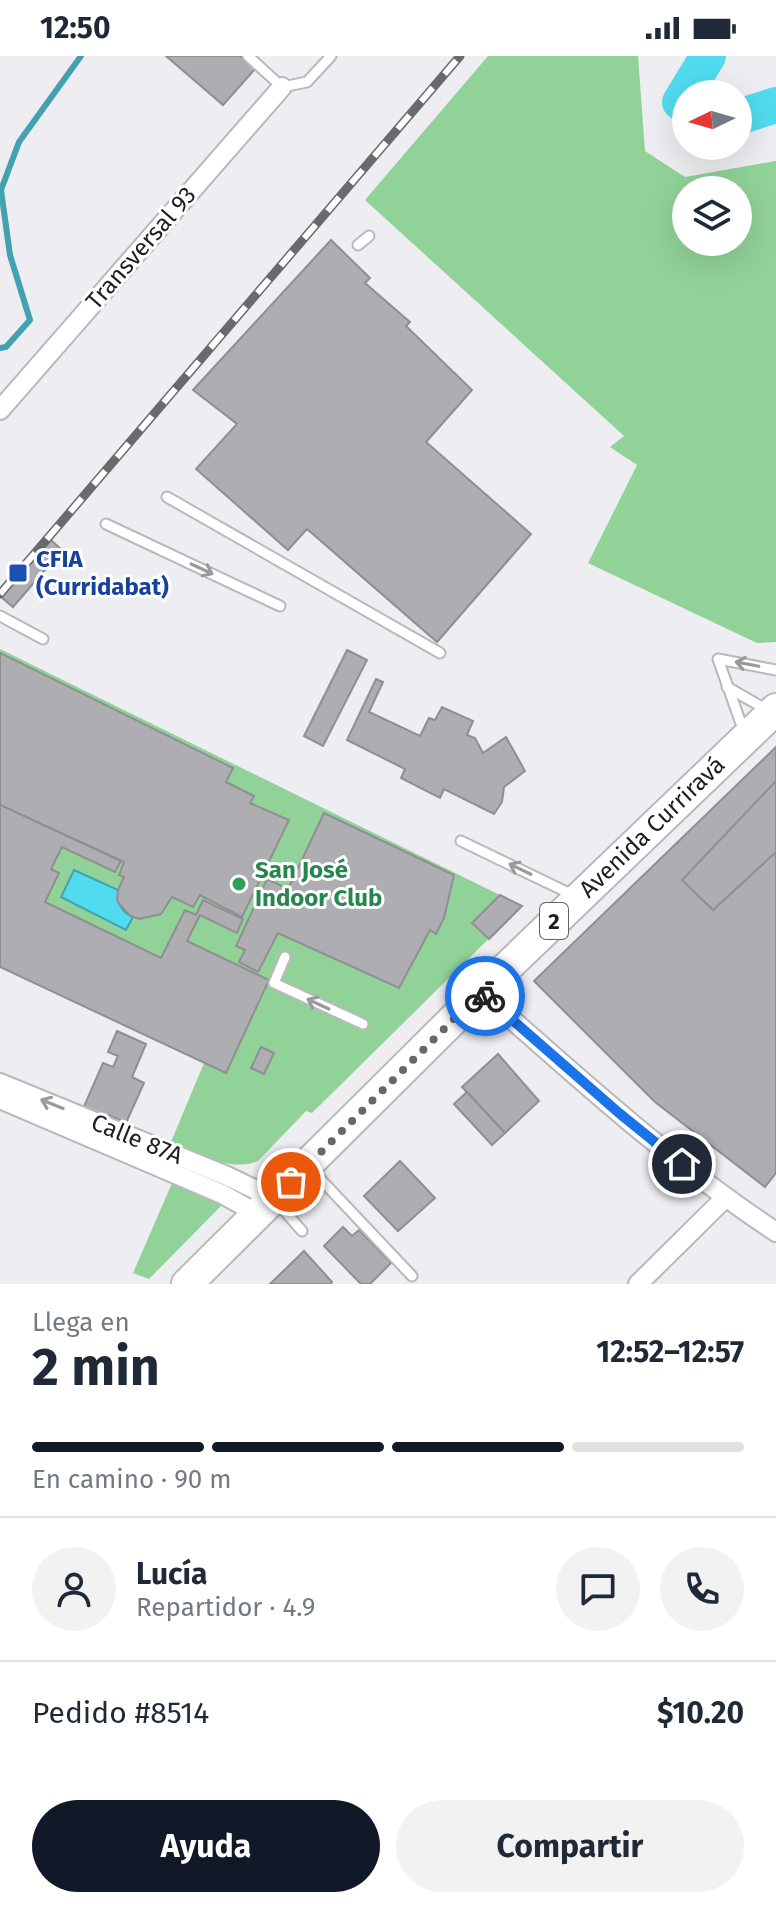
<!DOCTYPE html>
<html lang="es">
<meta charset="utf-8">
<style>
:root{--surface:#fff;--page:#f2f2f3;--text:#1f2937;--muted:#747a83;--line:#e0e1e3;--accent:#111827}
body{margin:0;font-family:"Fira Sans",sans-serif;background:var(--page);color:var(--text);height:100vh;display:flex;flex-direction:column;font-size:30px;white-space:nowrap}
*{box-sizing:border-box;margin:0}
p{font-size:26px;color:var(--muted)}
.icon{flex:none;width:44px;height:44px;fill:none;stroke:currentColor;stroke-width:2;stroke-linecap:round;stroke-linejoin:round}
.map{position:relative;height:1228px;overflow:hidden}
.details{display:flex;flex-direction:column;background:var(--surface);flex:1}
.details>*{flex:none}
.needle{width:52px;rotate:265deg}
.buttons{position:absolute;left:672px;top:24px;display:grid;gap:16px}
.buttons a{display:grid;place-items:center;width:80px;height:80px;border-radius:50%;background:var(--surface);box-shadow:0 8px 32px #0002;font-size:40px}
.pin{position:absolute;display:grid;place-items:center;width:68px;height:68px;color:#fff;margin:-34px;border:4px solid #fff;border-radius:50%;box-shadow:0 2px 8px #0007}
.courier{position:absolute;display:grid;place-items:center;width:80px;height:80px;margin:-40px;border:6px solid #1a73e8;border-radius:50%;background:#fff;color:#222;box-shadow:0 2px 10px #0007}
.head em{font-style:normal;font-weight:700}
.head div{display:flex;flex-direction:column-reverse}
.head{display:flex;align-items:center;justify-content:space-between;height:136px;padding:0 32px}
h1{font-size:52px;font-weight:700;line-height:60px}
.bar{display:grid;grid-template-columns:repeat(4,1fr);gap:12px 8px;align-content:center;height:96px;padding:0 32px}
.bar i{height:10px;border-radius:6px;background:var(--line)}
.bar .selected{background:var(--accent)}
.bar p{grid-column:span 4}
.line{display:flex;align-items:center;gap:20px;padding:0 32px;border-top:2px solid var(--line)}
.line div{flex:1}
.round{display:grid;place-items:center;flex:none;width:84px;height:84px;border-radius:42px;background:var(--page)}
.primary-button{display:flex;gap:16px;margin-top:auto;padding:16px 32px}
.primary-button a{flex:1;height:92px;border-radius:48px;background:var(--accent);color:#fff;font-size:32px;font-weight:700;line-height:92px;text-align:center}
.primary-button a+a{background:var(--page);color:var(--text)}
.status{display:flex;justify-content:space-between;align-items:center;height:56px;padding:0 40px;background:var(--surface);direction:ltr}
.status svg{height:22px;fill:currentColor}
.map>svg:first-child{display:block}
.green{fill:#90d298;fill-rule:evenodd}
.water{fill:#51dbef;stroke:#42a2b1;stroke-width:2}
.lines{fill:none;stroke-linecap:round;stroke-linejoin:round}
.stream{stroke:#42a2b1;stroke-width:6}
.river{stroke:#51dbef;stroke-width:36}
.building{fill:#aeaeb2;stroke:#8f8f92;stroke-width:2}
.service-casing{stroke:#b9b9bd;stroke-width:13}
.minor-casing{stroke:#b9b9bd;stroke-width:22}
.trunk-casing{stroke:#b9b9bd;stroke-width:34}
.service{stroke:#fff;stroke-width:9}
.minor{stroke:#fff;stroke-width:18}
.trunk{stroke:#fff;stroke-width:30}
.rail-casing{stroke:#6a696b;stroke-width:9}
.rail{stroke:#fff;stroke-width:6;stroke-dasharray:18;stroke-linecap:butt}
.oneway{stroke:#9a9a9a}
.done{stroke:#676668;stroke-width:8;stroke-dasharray:0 14.4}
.route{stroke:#1a73e8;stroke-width:10}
.transit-dot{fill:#1a4fb4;stroke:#fff;stroke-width:3}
.leisure-dot{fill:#2e9e5b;stroke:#fff;stroke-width:3}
.labels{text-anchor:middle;stroke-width:6;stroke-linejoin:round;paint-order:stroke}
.shield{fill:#fff;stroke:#626262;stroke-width:2}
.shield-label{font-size:22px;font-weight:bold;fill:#1e1e1f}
.street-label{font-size:24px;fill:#1e1e1f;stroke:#fff}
.transit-label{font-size:24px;font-weight:bold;fill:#164399;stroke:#fff;text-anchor:start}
.leisure-label{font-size:24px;font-weight:bold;fill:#27864d;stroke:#fff;text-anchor:start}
</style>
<div class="status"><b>12:50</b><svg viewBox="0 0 49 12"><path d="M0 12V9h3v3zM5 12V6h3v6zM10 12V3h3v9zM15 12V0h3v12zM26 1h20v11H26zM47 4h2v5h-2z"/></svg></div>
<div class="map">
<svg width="776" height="1228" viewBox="0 0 776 1228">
<rect width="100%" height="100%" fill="#eeedf1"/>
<g class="green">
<path d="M488,0H638L645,95L685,121L776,105V586L757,587L588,507L637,409L610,391L624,380L365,144ZM738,134V186H686V134Z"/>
<path d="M0,593L522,850L312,1057L306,1055L258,1105C230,1117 197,1096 171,1086L204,1007L0,911Z"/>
<polygon points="173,1125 223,1148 149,1223 133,1217"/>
</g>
<path class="water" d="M74,814L118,834C117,846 121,856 133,861L126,874L61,841Z"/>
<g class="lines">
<polyline class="stream" points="0,292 6,291 30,264 10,199 1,134 19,86 81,0"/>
<g class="river">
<polyline points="686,50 680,46 708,0"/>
<polyline points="738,61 776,49"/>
</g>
</g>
<g class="building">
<polygon points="166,0 240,0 255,13 223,49"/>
<polygon points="331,184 370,222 365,227 410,266 406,270 472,334 426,386 531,478 437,586 307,473 288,494 196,413 237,368 193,334"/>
<polygon points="51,484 62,494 13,551 1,541"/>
<polygon points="347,594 367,604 323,690 304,680"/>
<polygon points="0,597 233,712 226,726 254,740 250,747 289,764 242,861 200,839 193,851 172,841 161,858 139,863 129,859 117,845 118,834 124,821 119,819 124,806 0,749"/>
<polygon points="376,623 383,626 369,656 420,680 429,662 435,664 442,651 473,665 467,679 475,682 483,697 506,681 525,715 504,731 502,746 494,758 444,733 440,742 401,722 405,713 347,684"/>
<polygon points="776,691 776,1117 765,1131 655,1046 534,925"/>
<polygon points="776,725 776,796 713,854 682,824"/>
<polygon points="0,749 121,805 115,816 62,791 51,813 59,817 45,846 161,902 185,854 196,859 203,844 243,863 237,877 200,859 187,885 269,924 226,1017 0,911"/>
<polygon points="324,757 454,819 444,862 436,878 430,874 399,932 278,877 258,916 239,906 245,894 236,890 267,823 288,833"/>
<polygon points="500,839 522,850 489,883 472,867"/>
<polygon points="117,975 146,988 132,1021 144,1027 126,1067 109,1059 106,1066 82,1055 103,1007 113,1011 118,1000 108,996"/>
<polygon points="261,991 274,997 264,1018 251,1012"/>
<polygon points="498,998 539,1045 505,1077 462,1031"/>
<polygon points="467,1036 505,1077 492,1089 454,1048"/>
<polygon points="400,1105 435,1142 398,1175 364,1140"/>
<polygon points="343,1171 352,1180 359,1174 391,1207 370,1228 361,1228 324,1190"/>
<polygon points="304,1195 332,1226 330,1228 270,1228"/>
</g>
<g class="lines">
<defs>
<g id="service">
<polyline points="248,0 282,31 307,26 331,0"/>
<polyline points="358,189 369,180"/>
<polyline points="167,441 440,597"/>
<polyline points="106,468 280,550"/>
<polyline points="0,560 43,583"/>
<polyline points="727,631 769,655"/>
<polyline points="744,676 718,603 776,614"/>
<polyline points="461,785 575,840"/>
<polyline points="285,901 274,927 363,968"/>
<polyline points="310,1112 412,1220"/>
<polyline points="275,1144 302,1175"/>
</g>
<g id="minor">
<polyline points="0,354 282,31"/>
<path d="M481,936C576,1020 670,1106 776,1176"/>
<polyline points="0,1027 227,1120 273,1142"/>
<polyline points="0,1043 222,1138 258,1158"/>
<polyline points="638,1228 725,1142"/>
</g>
<polyline id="trunk" points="187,1228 481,936 776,653"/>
</defs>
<use href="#service" class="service-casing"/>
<use href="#minor" class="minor-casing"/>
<use href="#trunk" class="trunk-casing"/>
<use href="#service" class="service"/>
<use href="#minor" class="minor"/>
<use href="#trunk" class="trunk"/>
<defs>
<polyline id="rail" points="0,538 460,0"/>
</defs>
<use href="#rail" class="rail-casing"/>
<use href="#rail" class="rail"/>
</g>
<defs><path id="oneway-shaft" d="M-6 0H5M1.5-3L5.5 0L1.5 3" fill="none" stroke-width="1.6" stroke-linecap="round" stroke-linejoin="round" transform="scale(2)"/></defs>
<g class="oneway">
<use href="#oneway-shaft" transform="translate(202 513) rotate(25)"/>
<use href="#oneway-shaft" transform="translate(747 608) rotate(-169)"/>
<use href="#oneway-shaft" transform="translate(520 813) rotate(-154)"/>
<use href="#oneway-shaft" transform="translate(318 948) rotate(-155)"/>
<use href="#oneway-shaft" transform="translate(52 1048) rotate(-158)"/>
</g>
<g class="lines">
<polyline class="done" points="291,1126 481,936 485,940"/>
<polyline class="route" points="485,940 619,1057 682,1108"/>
</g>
<rect class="transit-dot" x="8" y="507" width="20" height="20" rx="4"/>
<circle class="leisure-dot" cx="239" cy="828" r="8"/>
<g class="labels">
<rect class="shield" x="540" y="847" width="28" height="36" rx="6"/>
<g class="shield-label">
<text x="554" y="873">2</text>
</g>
<g class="street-label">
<text transform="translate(141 192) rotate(-49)" y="8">Transversal 93</text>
<text transform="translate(652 771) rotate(-44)" y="8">Avenida Curriravá</text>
<text transform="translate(137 1083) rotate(22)" y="8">Calle 87A</text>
</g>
<g class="transit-label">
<text x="36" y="511">CFIA<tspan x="36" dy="28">(Curridabat)</tspan></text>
</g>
<g class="leisure-label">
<text x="255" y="822">San José<tspan x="255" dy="28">Indoor Club</tspan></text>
</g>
</g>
</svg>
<div class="buttons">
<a><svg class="needle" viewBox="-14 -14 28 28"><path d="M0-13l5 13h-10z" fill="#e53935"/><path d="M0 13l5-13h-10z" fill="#747a83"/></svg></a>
<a><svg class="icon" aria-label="layers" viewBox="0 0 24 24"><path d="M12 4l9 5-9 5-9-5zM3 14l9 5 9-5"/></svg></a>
</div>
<div class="pin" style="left:291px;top:1126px;background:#ea580c"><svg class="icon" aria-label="bag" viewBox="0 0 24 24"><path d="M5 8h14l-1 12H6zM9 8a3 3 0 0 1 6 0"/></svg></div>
<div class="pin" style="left:682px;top:1108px;background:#1f2937"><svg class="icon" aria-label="home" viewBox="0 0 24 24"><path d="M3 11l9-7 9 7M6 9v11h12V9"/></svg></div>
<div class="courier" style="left:485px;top:940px"><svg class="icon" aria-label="bike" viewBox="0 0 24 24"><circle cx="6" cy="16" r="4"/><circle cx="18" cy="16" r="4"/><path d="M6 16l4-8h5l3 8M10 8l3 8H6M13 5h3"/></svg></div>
</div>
<section class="details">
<div class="head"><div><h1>2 min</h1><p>Llega en</p></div><em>12:52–12:57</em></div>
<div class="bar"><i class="selected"></i><i class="selected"></i><i class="selected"></i><i></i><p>En camino · 90 m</p></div>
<div class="line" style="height:144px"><a class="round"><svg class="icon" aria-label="person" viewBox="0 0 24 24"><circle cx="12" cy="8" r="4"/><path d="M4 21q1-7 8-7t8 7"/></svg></a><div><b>Lucía</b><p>Repartidor · 4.9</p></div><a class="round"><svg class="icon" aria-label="chat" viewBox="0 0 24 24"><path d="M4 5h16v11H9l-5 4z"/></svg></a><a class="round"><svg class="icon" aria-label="phone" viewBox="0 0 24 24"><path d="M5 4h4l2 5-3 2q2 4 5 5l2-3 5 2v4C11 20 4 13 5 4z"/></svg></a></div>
<div class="line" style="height:104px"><div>Pedido #8514</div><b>$10.20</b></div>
<div class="primary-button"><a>Ayuda</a><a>Compartir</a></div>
</section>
